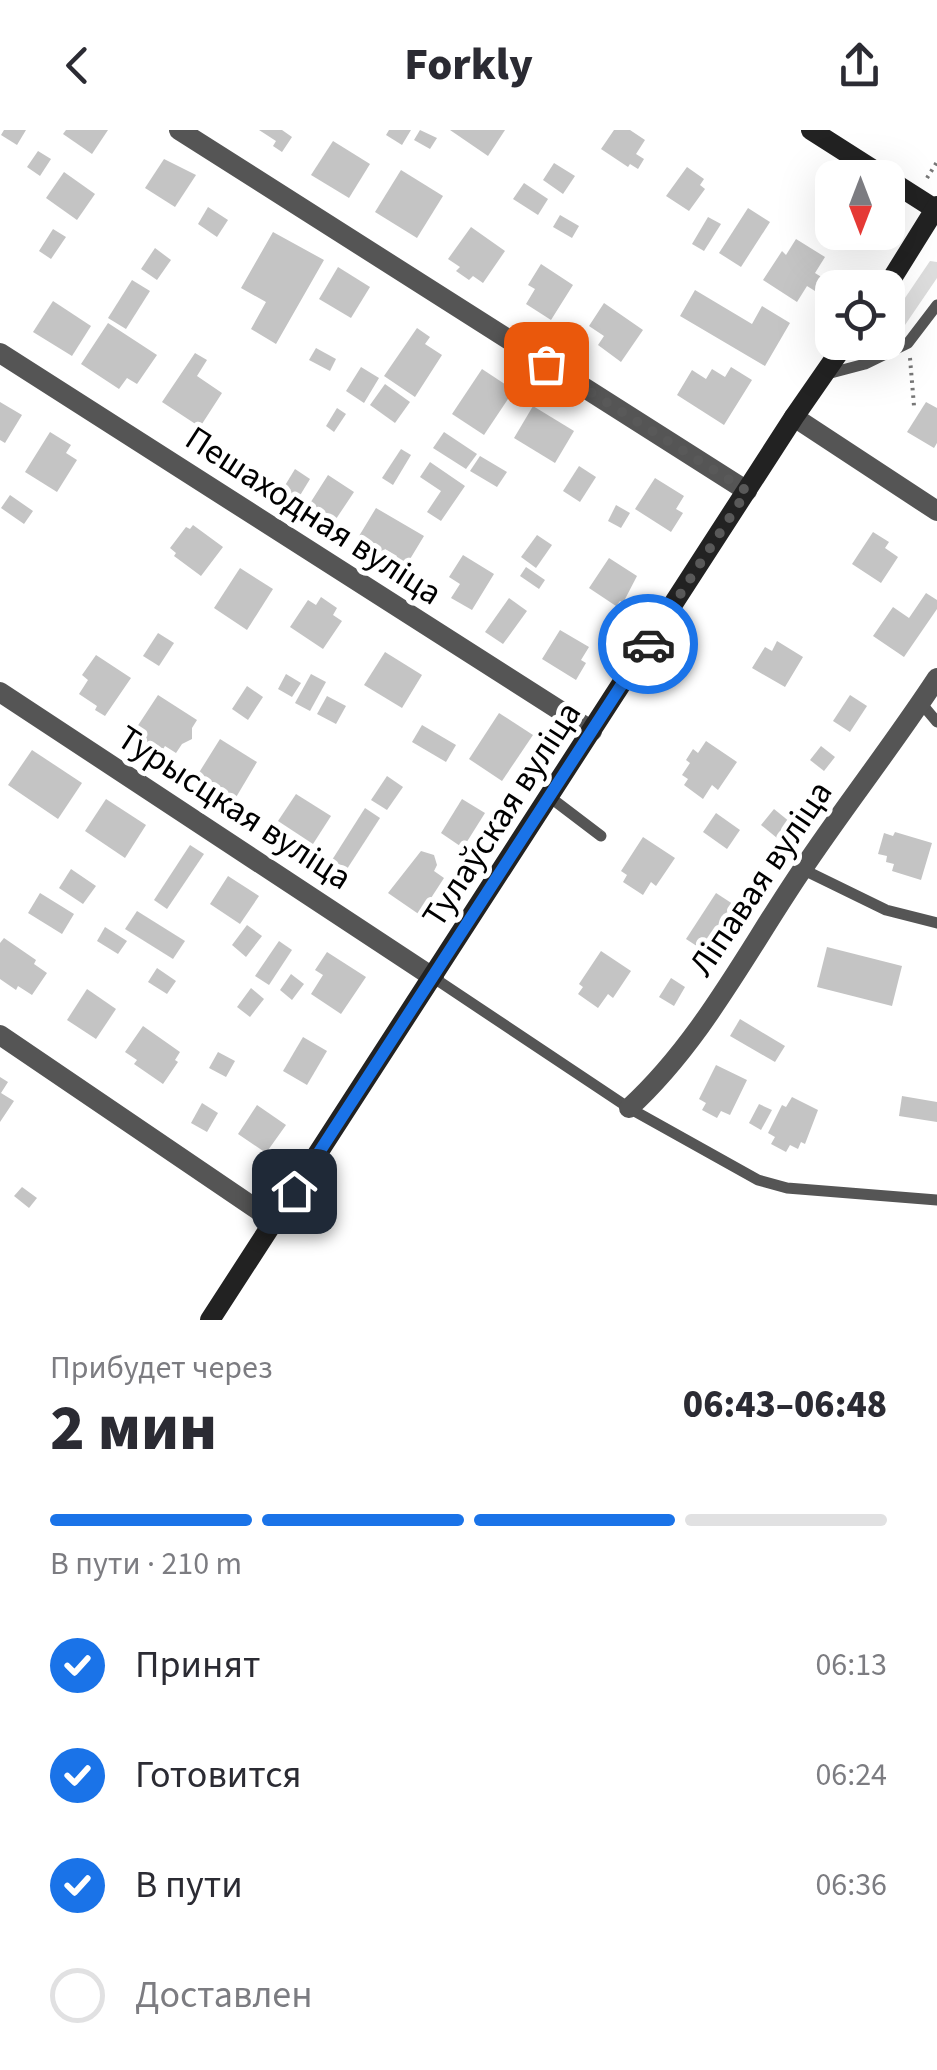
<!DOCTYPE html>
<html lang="ru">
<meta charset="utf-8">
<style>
:root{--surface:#fff;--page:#f7f7f7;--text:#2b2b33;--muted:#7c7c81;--line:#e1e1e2;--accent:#1a73e8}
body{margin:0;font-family:"Source Sans 3",sans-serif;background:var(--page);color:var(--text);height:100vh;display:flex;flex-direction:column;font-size:38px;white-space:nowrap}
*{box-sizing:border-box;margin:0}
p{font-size:32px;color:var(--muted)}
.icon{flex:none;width:55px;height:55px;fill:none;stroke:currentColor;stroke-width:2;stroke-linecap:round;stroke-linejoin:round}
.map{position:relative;height:1190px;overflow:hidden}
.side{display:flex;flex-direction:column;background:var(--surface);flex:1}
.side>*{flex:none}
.needle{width:65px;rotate:180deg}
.tools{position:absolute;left:815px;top:30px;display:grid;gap:20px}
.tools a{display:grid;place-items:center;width:90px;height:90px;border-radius:20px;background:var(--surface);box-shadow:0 10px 40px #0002;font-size:50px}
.pin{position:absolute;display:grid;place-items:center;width:85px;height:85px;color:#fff;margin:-42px;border-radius:20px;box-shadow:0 5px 15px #0006}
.courier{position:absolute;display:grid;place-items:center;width:100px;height:100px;margin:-50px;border:8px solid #1a73e8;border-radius:50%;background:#fff;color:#222;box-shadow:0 2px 12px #0007}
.head em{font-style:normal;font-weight:800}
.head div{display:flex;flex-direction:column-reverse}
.head{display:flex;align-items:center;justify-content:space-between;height:170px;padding:0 50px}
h1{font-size:65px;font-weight:800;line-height:75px}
.bar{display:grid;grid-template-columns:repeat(4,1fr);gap:15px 10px;align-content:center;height:120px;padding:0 50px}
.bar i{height:12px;border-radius:8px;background:var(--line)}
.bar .on{background:var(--accent)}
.bar p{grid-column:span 4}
ol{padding:0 50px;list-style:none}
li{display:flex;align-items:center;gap:30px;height:110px}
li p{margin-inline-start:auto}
li .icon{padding:10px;border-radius:50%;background:var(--accent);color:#fff;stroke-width:4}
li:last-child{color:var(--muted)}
li i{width:55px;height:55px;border:5px solid var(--line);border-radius:50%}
header{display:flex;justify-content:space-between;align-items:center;height:130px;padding:0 50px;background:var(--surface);font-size:45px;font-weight:800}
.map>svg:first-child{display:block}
.green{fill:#dcdcdc}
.building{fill:#c4c4c4}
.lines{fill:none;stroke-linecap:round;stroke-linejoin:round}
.path{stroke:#777;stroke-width:4;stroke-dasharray:2.5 5;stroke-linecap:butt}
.lane{stroke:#555;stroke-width:11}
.street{stroke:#555;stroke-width:20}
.secondary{stroke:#222;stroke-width:20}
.done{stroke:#595959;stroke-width:10;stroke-dasharray:0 18}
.route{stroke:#1a73e8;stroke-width:12}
.labels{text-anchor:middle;stroke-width:10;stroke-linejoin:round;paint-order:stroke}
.street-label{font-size:35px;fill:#000;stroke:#fff}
</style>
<header><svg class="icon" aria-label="back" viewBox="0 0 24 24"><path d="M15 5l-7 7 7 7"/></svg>Forkly<svg class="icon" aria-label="share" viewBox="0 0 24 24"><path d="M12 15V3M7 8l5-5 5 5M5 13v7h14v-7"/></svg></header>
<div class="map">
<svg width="937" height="1190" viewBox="0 0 937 1190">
<rect width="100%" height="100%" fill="#fff"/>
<polygon class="green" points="930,131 937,132 937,148 890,217 875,219 876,213 888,212 888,193"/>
<g class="building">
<polygon points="4,0 26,0 17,15 1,5"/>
<polygon points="66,0 108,0 92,24 63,4"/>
<polygon points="259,0 282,0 292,7 282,22 273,16 276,11"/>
<polygon points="389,0 411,0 402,15 386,5"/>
<polygon points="420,0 437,8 430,19 414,10"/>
<polygon points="450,0 505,0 488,26"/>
<polygon points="614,0 630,0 645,10 636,24 644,29 638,39 630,34 628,37 601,19"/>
<polygon points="333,11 370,34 349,68 311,45"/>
<polygon points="38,21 51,29 40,46 27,37"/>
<polygon points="164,29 196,45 175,77 145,58"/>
<polygon points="554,33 575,46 563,64 543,50"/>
<polygon points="687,37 704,49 700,55 705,59 689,81 666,66"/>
<polygon points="401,40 443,66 417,108 375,82"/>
<polygon points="64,42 95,64 77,90 46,68"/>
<polygon points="524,53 548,69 538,85 513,69"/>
<polygon points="208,77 228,90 217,107 198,94"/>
<polygon points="748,78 770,92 741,137 719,123"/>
<polygon points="560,85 579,96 572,108 553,97"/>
<polygon points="708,87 721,94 704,121 692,114"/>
<polygon points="471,97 505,121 483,153 473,146 469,150 456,141 460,137 448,129"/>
<polygon points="53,99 66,107 51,129 39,121"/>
<polygon points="273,102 324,130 276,214 251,199 266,172 241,158"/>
<polygon points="796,109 825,127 815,143 823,148 815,161 807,156 797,172 763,150 782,121 786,125"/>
<polygon points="155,118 171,130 157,150 141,139"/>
<polygon points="541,134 573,155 551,190 526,174 535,159 528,155"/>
<polygon points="338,137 370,157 351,188 319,169"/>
<polygon points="132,150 150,161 126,199 108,188"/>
<polygon points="695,160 752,194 762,176 790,193 765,236 680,186"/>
<polygon points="53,171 91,196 72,226 33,202"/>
<polygon points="604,173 643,200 621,232 598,215 604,206 589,196"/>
<polygon points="108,193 157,225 137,254 127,248 119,259 81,234"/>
<polygon points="417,198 430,207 425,214 442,225 415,267 384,246"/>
<polygon points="316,218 336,229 330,241 309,230"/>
<polygon points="195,223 207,230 197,246 222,263 200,297 162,272"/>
<polygon points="361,237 379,248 364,273 346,261"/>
<polygon points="731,237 752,250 724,295 677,265 692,240 706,249 712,239 725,247"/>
<polygon points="482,239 514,260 484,305 452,284"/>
<polygon points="385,254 410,272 395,293 370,275"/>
<polygon points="0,272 22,285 5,313 0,310"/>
<polygon points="926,272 937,278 937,313 934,318 907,302"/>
<polygon points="533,276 574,301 555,333 514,308"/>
<polygon points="337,278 346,284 334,302 326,296"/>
<polygon points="50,302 71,315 66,323 77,330 57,362 25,342"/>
<polygon points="444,302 477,324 466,339 433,318"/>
<polygon points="401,319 411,325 393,355 382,348"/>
<polygon points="480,326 507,342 497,357 470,341"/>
<polygon points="430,332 465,356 441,391 427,382 441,361 420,347"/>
<polygon points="579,336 596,347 580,372 563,361"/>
<polygon points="295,339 310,349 296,372 281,362"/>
<polygon points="328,345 354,362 330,398 308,384 311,381 307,378"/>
<polygon points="655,348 684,366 676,379 683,383 671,402 635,379"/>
<polygon points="10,365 33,381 24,394 1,378"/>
<polygon points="616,375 630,383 621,398 608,391"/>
<polygon points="376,378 424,406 404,439 393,433 397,426 385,419 383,423 359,406"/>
<polygon points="193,395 223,417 201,446 174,426 176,423 170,418 186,397 190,399"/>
<polygon points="873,402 889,412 885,418 898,427 881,453 852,434"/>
<polygon points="537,405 552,415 536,438 521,427"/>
<polygon points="463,425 494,444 472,480 451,468 460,454 449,447"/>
<polygon points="609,428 637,446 623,473 620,471 616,476 589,458"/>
<polygon points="526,437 545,450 539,459 520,446"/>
<polygon points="240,438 273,459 247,500 214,478"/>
<polygon points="926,463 937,470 937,479 904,527 873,506 893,477 909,488"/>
<polygon points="321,467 337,478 333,485 342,491 323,519 290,497 308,470 316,475"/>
<polygon points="509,468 527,481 503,514 485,502"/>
<polygon points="560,500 589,517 581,530 586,533 576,550 542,529"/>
<polygon points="158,503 174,513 159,536 143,526"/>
<polygon points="777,511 803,527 785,557 752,538 765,517 772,521"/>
<polygon points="385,522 422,545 402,578 364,555"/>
<polygon points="96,525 131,548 105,586 95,580 97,576 79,564 88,550 82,545"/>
<polygon points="286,544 301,553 292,567 278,559"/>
<polygon points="311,544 326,552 310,581 295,573"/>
<polygon points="247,556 263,567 248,590 232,579"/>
<polygon points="158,565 197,590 192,598 192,609 182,614 176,623 165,616 162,621 133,603"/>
<polygon points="850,565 867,576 850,602 833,591"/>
<polygon points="327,566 346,576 336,594 317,584"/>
<polygon points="499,583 533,605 502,651 469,629"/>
<polygon points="422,595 456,615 446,632 412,612"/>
<polygon points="220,609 257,632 235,669 195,649"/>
<polygon points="706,611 737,632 718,660 712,655 703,669 684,655 688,649 682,645 690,633 686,630 693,619 698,623"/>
<polygon points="821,616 835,627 824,641 810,630"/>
<polygon points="32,620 82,653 58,689 8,655"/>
<polygon points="387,646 403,657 387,680 371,670"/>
<polygon points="296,664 331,686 313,714 278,691"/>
<polygon points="106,669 146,695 125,728 85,701"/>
<polygon points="462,669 485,683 463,718 441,703"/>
<polygon points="365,678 380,688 347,739 332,730"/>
<polygon points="774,679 790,692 777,708 761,695"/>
<polygon points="716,683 740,700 727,719 703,702"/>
<polygon points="895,702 932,713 921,750 892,741 894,734 886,732 887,726 878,724 884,703 893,706"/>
<polygon points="643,707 675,728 656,756 651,752 643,765 623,752 627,745 621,741"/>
<polygon points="190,715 204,724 167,779 154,770"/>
<polygon points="421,721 434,725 437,735 434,741 444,748 420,785 388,763"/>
<polygon points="71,739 96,756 83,774 59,758"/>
<polygon points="228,746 259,766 240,794 210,774"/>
<polygon points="40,763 74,784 62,804 28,783"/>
<polygon points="716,763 739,778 709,824 686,809"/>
<polygon points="137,781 185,811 173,829 125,799"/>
<polygon points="247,795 262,806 246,827 232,815"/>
<polygon points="105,797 127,811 118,824 97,811"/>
<polygon points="4,808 36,830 34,834 47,843 32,865 18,856 16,860 0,849 0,813"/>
<polygon points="279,811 292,820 269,855 255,846"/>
<polygon points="827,817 902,836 892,876 817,857"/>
<polygon points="601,821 631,841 613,868 608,864 598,878 578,864 583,857 579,854"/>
<polygon points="327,822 366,847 341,884 311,864 323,845 315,840"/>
<polygon points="157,838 176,851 167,864 148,852"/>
<polygon points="291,844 304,854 292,870 280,860"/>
<polygon points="671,848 685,857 674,876 659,867"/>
<polygon points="251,858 264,869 250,887 237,877"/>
<polygon points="87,859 116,879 96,909 67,890"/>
<polygon points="740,889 785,916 775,932 730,906"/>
<polygon points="143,896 180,922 175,930 178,932 163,954 134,934 137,930 125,922"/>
<polygon points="303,907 327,921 307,955 283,941"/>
<polygon points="218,922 235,931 226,947 209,938"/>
<polygon points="716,935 747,950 730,985 721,981 717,988 702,980 706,973 699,969"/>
<polygon points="0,947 8,952 1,963 14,971 0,992"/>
<polygon points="902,966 937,972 937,992 899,986"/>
<polygon points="792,967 818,980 805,1014 801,1012 798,1019 790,1015 786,1022 771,1014 775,1007 768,1003 782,975 786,977"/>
<polygon points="202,973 218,983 207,1002 191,993"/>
<polygon points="759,974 772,980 761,1000 749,993"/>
<polygon points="257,975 286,995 266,1023 238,1004"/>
<polygon points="22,1057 37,1068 29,1078 14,1066"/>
</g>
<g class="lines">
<g class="path">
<polyline points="927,48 937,32"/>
<polyline points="910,228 914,276"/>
</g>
<g class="lane">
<polyline points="827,244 865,234 908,213 937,175"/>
<polyline points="921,573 937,592"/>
<polyline points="551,668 601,706"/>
<polyline points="802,739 886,780 937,793"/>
<polyline points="434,848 629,978 758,1050 787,1058 937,1070"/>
</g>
<g class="street">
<polyline points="179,0 747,361"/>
<polyline points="0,223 592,601"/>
<polyline points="794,287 937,381"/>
<polyline points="0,562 434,848"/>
<polyline points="0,905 274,1091"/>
<path d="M629,978C701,912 746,823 800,743C844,677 893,615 937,548"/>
</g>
<g class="secondary">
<polyline points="811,0 935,79"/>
<polyline points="886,158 937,76"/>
<polyline points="210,1190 794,287 846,212"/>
</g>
</g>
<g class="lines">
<polyline class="done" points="546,234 747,361 648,514"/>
<polyline class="route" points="294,1061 648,514"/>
</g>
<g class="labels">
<g class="street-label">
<text transform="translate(314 385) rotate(33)" y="12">Пешаходная вуліца</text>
<text transform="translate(235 677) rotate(33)" y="12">Турысцкая вуліца</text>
<text transform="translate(501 684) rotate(-57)" y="12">Тулаўская вуліца</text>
<text transform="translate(760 748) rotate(-56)" y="12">Ліпавая вуліца</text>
</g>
</g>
</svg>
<div class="tools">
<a><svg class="needle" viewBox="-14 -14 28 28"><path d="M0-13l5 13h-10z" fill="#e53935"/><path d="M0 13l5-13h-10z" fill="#7c7c81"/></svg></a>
<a><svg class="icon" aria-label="locate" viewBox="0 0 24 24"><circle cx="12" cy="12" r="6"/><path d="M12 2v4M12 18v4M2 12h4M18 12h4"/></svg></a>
</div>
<div class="pin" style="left:546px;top:234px;background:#ea580c"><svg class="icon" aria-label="bag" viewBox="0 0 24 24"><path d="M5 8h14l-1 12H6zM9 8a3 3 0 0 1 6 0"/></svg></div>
<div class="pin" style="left:294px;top:1061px;background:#1f2937"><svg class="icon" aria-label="home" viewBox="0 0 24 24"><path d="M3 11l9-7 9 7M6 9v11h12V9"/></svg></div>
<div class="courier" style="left:648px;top:514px"><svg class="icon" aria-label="car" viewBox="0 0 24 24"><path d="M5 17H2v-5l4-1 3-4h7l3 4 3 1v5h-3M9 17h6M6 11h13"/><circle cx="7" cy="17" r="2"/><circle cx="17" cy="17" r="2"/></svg></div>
</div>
<section class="side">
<div class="head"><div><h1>2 мин</h1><p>Прибудет через</p></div><em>06:43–06:48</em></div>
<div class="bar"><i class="on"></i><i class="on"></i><i class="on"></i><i></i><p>В пути · 210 m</p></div>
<ol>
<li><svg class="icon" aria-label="check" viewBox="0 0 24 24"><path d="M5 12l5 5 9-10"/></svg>Принят<p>06:13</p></li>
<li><svg class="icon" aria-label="check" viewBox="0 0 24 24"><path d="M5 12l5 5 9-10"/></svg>Готовится<p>06:24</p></li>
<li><svg class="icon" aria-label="check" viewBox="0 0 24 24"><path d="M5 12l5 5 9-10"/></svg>В пути<p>06:36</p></li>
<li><i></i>Доставлен</li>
</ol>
</section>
